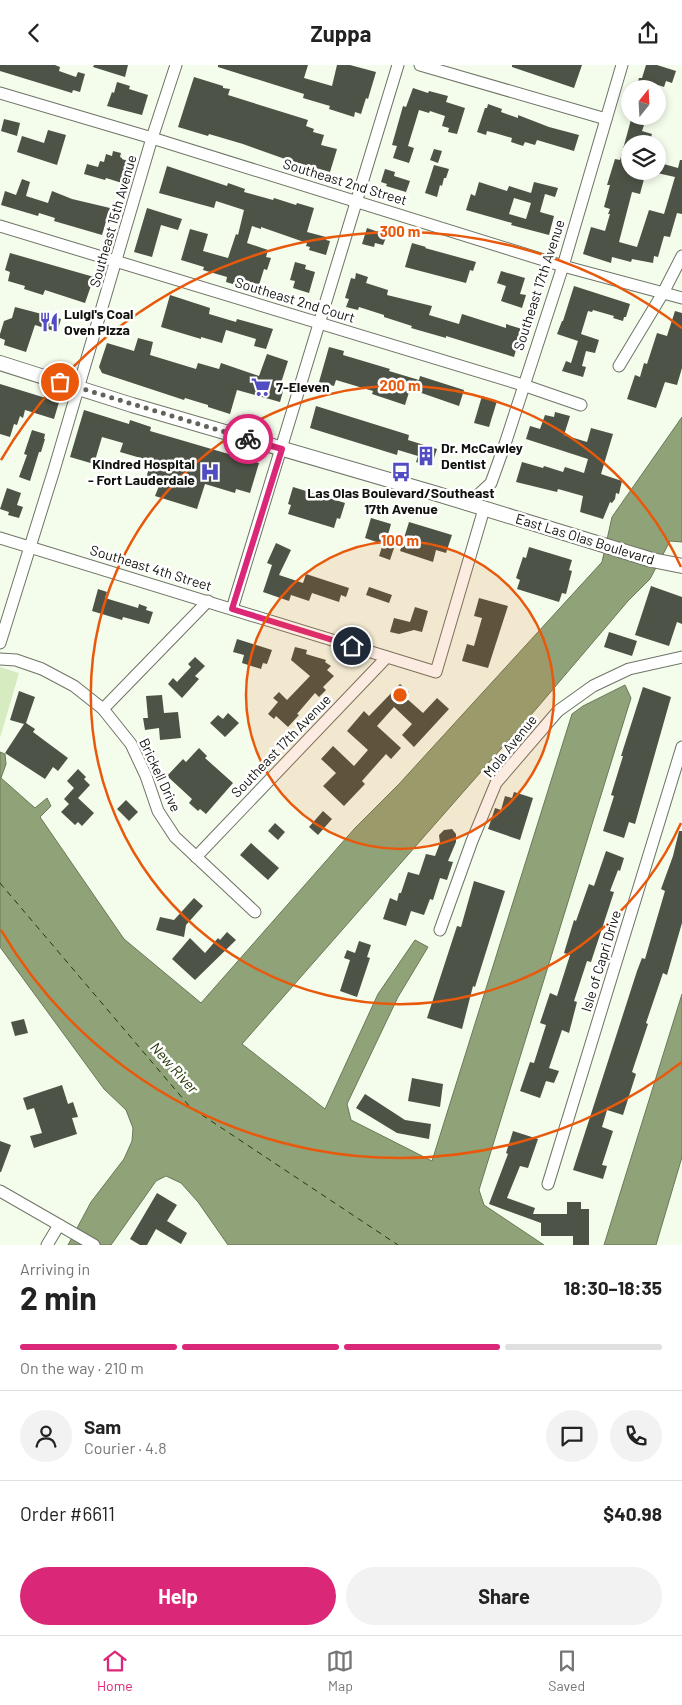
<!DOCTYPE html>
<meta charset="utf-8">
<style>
:root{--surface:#fff;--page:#f2f2f2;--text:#222;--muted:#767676;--line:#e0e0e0;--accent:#db2777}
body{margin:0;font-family:Barlow,sans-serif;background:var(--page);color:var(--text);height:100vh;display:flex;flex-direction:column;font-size:19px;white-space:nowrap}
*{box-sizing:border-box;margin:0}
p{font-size:16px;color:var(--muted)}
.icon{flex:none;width:28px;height:28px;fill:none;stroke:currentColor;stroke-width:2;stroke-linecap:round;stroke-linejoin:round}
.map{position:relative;height:1180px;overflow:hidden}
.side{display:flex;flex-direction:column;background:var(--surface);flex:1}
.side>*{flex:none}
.needle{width:32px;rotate:18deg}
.tools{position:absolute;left:621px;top:15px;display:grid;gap:10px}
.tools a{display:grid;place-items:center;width:45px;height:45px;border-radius:50%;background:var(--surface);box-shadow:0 2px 8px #0003;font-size:25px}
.pin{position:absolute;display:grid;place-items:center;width:42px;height:42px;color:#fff;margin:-21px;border:2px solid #fff;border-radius:50%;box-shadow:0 1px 5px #0007}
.courier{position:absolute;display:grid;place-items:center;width:50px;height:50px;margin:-25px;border:4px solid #db2777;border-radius:50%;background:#fff;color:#222;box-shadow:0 1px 6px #0007}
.headline em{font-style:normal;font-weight:700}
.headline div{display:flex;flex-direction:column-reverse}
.headline{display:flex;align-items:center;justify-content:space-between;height:85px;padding:0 20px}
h1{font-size:32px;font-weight:700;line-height:38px}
.bar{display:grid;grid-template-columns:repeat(4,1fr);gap:8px 5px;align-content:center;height:60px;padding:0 20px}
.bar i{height:6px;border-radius:4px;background:var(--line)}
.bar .on{background:var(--accent)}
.bar p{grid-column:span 4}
.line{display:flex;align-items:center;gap:12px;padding:0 20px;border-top:1px solid var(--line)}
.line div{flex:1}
.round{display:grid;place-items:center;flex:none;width:52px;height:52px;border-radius:26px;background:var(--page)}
.primary-button{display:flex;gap:10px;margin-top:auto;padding:10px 20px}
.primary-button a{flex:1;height:58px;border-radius:30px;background:var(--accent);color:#fff;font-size:20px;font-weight:700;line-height:58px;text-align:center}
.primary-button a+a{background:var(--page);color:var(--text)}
header{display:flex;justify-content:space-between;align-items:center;height:65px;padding:0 20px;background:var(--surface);font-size:22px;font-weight:700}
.menu{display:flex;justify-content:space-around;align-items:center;height:70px;border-top:1px solid var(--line);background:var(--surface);font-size:14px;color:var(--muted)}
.menu a{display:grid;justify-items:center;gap:2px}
.menu .on{color:var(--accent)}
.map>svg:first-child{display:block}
.green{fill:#d7ebc0}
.water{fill:#90a378;stroke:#6a7858}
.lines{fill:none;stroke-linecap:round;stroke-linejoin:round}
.ferry{stroke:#263806;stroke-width:1;stroke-dasharray:6 5;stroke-linecap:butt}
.building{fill:#4d5346;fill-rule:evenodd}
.minor-casing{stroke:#6e7466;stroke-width:13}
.major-casing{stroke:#6e7466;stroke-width:16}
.minor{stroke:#fff;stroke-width:11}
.major{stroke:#fff;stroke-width:14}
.done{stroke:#60645b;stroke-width:5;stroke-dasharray:0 9}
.route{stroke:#db2777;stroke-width:6}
.ring{fill:none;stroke:#e8590c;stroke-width:2.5}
.labels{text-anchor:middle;stroke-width:5;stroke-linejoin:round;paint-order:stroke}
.street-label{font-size:14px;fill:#10120d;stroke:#fff}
.poi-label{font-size:14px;font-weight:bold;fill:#10120d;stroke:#fff;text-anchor:start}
.water-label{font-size:15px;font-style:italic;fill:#263806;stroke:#fff}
.centre{fill:#e8590c;stroke:#fff;stroke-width:2.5}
.ring-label{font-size:15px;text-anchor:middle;font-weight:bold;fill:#e8590c;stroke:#fff;stroke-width:5;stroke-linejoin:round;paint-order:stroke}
</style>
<header><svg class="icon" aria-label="back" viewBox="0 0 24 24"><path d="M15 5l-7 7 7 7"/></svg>Zuppa<svg class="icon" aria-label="share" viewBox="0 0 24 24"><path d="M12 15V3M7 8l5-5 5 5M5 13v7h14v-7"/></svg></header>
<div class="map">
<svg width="682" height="1180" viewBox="0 0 682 1180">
<rect width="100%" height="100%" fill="#f4fcec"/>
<polygon class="green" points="0,602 19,608 0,673"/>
<g class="water">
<polygon points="682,352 682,477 670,476 650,514 628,536 537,643 242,979 325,1044 378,929 415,875 428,882 398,932 347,1039 351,1055 432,1096 572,649 583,641 625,620 631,633 479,1125 484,1140 544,1180 228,1180 198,1137 181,1118 166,1111 156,1116 111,1180 68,1180 91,1137 124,1094 132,1076 133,1063 126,1045 104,1024 0,882 0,687 5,689 6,699 1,713 35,743 47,733 51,741 40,752 124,874 201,938 355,763 399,719 602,497 612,452"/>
<polygon points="682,929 682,1092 656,1180 604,1180"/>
</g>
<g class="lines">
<polyline class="ferry" points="0,818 190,1042 398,1180"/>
</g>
<g class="building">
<polygon points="0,0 55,0 60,2 59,6 76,12 78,7 85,9 80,27 73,25 72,28 0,6"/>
<polygon points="94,0 128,0 125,12 93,2"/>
<polygon points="218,0 308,0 304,13 332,21 337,0 350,0 376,7 368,34 366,33 361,49 355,47 354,52 329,44 330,41 303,33 304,29 218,2"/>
<polygon points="512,0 582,0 574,23 512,2"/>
<polygon points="646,0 657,0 676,6 672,18 666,16 664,22 658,20 657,24 636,24 639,13 642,13"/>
<polygon points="194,12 223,21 223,23 230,24 228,30 308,55 306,61 314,64 313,67 324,70 321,80 337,84 330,107 285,94 243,79 209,69 208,71 178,62"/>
<polygon points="117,17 130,21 129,24 148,30 142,50 107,41 112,27 114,28"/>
<polygon points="413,23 428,28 429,26 448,31 446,37 465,43 457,69 448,67 449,63 442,61 445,51 430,46 429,48 419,45 408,81 414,83 409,98 393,93 397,81 392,80 403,41 406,42"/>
<polygon points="488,39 502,44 501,47 518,53 518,50 549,62 579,70 574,86 537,75 535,80 525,77 523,81 511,77 512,73 495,68 487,66 486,70 477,67 485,43 487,43"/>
<polygon points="632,51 647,51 642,66 652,69 649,79 630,79 630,106 638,106 636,112 644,114 640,129 632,127 619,177 637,182 649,145 664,149 675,112 657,108 660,98 678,103 680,95 682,95 682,149 677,148 670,172 664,171 658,192 654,191 653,198 632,194 631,197 612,192 611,198 583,189 591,162 605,166 610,149 608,149 610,144 604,142 610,120 607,120 615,94 620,95"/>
<polygon points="4,54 20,58 17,71 1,66"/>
<polygon points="48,65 66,70 57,100 17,87 22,71 44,78"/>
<polygon points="434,84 442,86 438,98 430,95"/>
<polygon points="113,86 121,88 120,92 122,93 122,94 128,96 122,118 106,113 105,115 84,109 87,99 98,102 100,96 104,97 106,89 112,91"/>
<polygon points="434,100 449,104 446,113 444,113 442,121 440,120 437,132 425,128"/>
<polygon points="167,101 227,121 228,118 245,124 244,127 273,135 274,133 296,140 297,138 314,143 307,167 326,172 326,175 330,176 326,190 309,185 310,182 306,181 307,178 261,162 261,164 252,161 247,178 268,185 266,192 271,193 267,205 264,204 259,220 245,215 243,222 226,217 227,212 203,205 204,202 181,195 190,164 208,169 203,186 228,193 236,169 238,170 244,145 216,136 214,143 159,128"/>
<polygon points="385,104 395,107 394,111 410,116 406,127 386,121 387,119 381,117"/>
<polygon points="22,114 30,117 26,131 48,138 52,126 72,134 110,143 102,170 54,156 55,153 39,148 38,151 1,140 5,126 16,130"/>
<path d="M479,117L507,126L509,121L531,128L534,117L558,123L555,132L545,129L540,147L554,151L549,170L511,160L512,158L466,145L471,129L475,131ZM514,133L531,138L526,154L509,149Z"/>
<polygon points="147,143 182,154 178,165 161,160 152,192 134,187"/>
<polygon points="367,163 387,170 383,180 375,178 374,182 362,179"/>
<polygon points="412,178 426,182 425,183 476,197 473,206 470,205 466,218 405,202"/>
<polygon points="10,188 94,212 85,238 45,225 43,230 24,224 25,221 8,216 10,207 5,205"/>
<polygon points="295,197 306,200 305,204 315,207 309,228 293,223 295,216 290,215"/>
<polygon points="501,206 525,213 520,229 526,230 522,243 501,236 506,221 497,218"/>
<polygon points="356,208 368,212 366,218 388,225 387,230 432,241 429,250 459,259 462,249 506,263 506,259 522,264 514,292 446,271 446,273 411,263 412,261 384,252 384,250 359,242 358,245 346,242 349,234 345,233 351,213 355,214"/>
<polygon points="574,221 630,239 626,252 624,252 623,256 613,253 614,251 593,245 592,247 588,246 581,269 599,275 595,288 586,286 582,301 586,302 583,312 562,306 566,296 571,298 578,276 557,269 562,256 563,256"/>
<polygon points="170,230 210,243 209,249 236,257 237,254 273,264 266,284 254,281 256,274 226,265 222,278 201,272 201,274 161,262"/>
<polygon points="15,242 61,254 57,267 35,260 26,287 4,280 5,275 0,273 0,269 4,256 12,253"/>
<polygon points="675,246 682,248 682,303 677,320 665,317 656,343 627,334 635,310 640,312 644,298 647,299 657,268 667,271"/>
<polygon points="138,273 153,277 150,290 196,304 198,298 219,304 221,298 259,311 267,289 288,296 281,318 285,319 280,337 237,325 230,349 208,342 208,340 185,333 184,335 102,308 99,302 107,278 134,286"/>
<polygon points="329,282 344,286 343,290 390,304 389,306 419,315 420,311 464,325 459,341 410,324 405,340 372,329 373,326 336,315 334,321 319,317"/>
<polygon points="0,319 59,337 54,354 25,345 23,353 20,351 17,360 14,359 10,372 0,369"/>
<polygon points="482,331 497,336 489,362 474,358"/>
<polygon points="316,341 409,370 408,375 437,384 431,402 416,397 418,391 398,385 397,390 310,363"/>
<polygon points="84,345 129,359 130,355 151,362 150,366 259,398 250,428 236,424 235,428 205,419 197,444 155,431 159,421 145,417 151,396 120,387 123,378 102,372 94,399 70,392"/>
<polygon points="555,347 570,351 564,370 587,377 591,363 613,369 601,409 622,416 619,429 616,428 615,434 612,438 610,437 603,454 580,447 583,431 558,424 557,427 516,417 522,397 543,403 544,401 563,407 565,402 584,408 588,394 526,374 530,361 540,364 545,350 554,352"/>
<polygon points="32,365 45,369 44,374 45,374 41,387 39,387 30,416 19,412 27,390 24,389"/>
<polygon points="293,422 345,438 340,454 337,453 334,463 288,449 291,440 288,439"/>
<polygon points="7,423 21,428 17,440 23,442 19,453 8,450 9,447 0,444"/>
<polygon points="371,453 391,459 385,480 365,473"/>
<polygon points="409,457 452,470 446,488 436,485 433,497 400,486"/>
<polygon points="276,478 291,485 279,510 303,518 306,509 349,523 346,532 341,530 339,537 312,528 309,536 291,530 289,536 263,527 272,500 267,498"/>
<polygon points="383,479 394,483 390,495 379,491"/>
<polygon points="529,482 572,495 569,505 572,506 566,529 562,528 559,537 517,524 520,515 516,513 523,492 526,493"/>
<polygon points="651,521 682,532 682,559 677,557 669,581 635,570"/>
<polygon points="369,522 392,530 389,538 366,530"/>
<polygon points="98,524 107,527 105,533 138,543 139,539 147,542 146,545 153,547 149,559 123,552 122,555 92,546"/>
<polygon points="479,533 508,541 488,603 462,596 467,579 474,581 482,553 474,551"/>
<polygon points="415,542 428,546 422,567 414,565 399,569 390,567 394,553 410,557"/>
<polygon points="609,567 637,576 632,591 604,582"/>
<polygon points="237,574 272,585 267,599 263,598 261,604 242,598 244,590 233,587"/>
<polygon points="295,582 307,585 306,589 326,595 325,597 331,601 327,605 334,611 323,622 326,625 319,632 315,628 297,649 299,650 288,662 276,651 274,654 268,649 278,637 273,633 279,627 287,635 310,611 291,595"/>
<polygon points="195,592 205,601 195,611 199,614 182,633 168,619 173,613 177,617 191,602 188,599"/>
<polygon points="400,619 409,627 405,632 423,648 437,633 449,644 414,682 402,670 412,659 394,642 377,661 401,683 391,694 386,689 362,716 365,719 344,741 323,721 336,708 321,694 333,681 354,701 368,685 347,666 364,646 369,651"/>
<polygon points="643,622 671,632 635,759 629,757 624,773 603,766 614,731 611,730 623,691 621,691"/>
<polygon points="19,626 35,632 26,658 35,664 33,667 68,693 58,706 53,702 45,714 5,688 24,659 10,655"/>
<polygon points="162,630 164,648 178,647 181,673 160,675 159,663 145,665 143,653 148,653 146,631"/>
<polygon points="228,648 239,658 225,672 210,658 218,650 223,654"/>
<polygon points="199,683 207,691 205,693 233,718 206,749 200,744 198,746 189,738 192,734 167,711 183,694 186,697"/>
<polygon points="78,704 86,712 84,714 90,720 78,733 94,748 82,761 78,757 75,760 61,747 69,739 64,734 74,723 67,716"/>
<polygon points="514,727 533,733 520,775 488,764 495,743 501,745 505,731 512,733"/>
<polygon points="126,735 138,747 129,756 117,744"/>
<polygon points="323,746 332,754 318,770 309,762"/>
<polygon points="275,758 285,767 278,775 268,766"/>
<polygon points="452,764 456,769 456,777 448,796 453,797 447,815 440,813 433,835 430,834 424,850 411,846 406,861 383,854 390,833 397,836 399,828 401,828 408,807 419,810 426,789 435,791 440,778 439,770 444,765"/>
<polygon points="679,766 682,766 682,858 667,910 663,908 646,958 648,959 632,1007 636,1009 623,1050 607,1045 602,1062 613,1066 602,1100 607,1101 603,1114 573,1105 637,906 642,893 645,894 665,826 661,824 673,791"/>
<polygon points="251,778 279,803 268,815 240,790"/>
<polygon points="606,786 624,793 620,806 618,805 610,826 614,827 591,897 587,896 574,936 577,937 569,968 562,965 549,1003 559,1006 554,1018 546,1016 540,1033 520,1026 530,997 534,998 546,960 540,958 550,928 557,931 570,890 564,888 574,855 576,856 589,819 594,821"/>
<polygon points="474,816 505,826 475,922 473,921 462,964 427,953 457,861 461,862"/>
<polygon points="194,833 203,841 186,860 184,872 156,865 160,852 174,855"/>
<polygon points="227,867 236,875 195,915 172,894 190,873 205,888 218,873 220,875"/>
<polygon points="359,876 371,880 367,892 370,893 357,932 340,926 350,895 344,893 347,885 355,888"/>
<polygon points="24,954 28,968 15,971 11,957"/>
<polygon points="412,1013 443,1019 440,1042 408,1036"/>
<polygon points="62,1020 68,1039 73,1037 78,1052 72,1053 77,1069 34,1083 30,1071 42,1068 34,1043 27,1045 23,1033"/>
<polygon points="365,1029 405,1055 431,1059 429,1074 397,1068 356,1043"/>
<polygon points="513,1066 538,1074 528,1103 520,1101 507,1133 535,1143 533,1149 567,1149 567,1137 581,1137 581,1144 589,1144 589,1180 573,1180 573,1171 541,1171 541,1158 489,1139 508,1089 506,1088"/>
<polygon points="0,1076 11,1080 1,1107 0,1107"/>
<polygon points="157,1128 177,1140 167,1156 187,1168 181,1179 156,1164 147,1180 140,1180 130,1174"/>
</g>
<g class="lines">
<defs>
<g id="minor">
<polyline points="420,0 606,54"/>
<polyline points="0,28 152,73 563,201 682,233"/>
<polyline points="0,161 523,320 581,340"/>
<polyline points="619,301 663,228 682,191"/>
<polyline points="466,439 478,430 491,418 505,379 563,201 622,0"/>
<polyline points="0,473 436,607 484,444"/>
<polyline points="232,544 398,0"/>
<polyline points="0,578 54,405 152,73 176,0"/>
<polyline points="0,594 16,595 42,604 74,621 103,644 131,679 146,711 158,746 175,772 255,847"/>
<polyline points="103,644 208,536"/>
<polyline points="196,792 387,592"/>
<polyline points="440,865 472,776 496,718 558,646 593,621 629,604 682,592"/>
<polyline points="548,1119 682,682"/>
<polyline points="0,1126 94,1180"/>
<polyline points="47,1180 59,1160"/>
</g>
<polyline id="major" points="0,298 132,340 434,428 652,495 682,501"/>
</defs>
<use href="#minor" class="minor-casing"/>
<use href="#major" class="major-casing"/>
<use href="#minor" class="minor"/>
<use href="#major" class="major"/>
</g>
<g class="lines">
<polyline class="done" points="60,317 248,374"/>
<polyline class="route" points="248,374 282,384 232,544 352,581"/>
</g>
<circle cx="400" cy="630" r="154" fill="#e8590c" fill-opacity=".12"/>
<g class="ring">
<circle cx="400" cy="630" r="154"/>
<path d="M681 758A309 309 0 1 1 681 502"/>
<path d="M682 997A463 463 0 0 1 1 865M1 395A463 463 0 0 1 682 263"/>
</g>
<defs>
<symbol id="restaurant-bare" viewBox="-9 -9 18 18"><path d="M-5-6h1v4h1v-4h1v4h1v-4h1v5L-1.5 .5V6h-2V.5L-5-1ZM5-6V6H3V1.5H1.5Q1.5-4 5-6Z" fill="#504cc2" stroke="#fff" stroke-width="2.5" paint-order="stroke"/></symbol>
<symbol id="supermarket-bare" viewBox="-9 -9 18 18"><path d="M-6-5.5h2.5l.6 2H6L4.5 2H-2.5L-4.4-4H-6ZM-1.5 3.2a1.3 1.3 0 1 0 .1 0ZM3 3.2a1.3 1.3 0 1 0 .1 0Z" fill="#504cc2" stroke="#fff" stroke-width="2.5" paint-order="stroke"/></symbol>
<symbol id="building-bare" viewBox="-9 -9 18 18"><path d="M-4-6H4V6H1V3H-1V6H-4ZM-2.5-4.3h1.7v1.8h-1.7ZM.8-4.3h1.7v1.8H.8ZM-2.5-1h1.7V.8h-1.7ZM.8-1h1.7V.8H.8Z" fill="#504cc2" stroke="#fff" stroke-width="2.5" paint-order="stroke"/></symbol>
<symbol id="hospital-bare" viewBox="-9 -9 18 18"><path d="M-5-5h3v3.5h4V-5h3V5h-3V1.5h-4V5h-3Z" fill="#504cc2" stroke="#fff" stroke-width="2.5" paint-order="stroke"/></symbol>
<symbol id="bus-bare" viewBox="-9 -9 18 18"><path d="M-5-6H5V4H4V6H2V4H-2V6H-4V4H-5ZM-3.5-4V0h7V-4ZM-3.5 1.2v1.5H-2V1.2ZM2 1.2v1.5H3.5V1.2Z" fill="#504cc2" stroke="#fff" stroke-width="2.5" paint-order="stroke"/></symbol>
</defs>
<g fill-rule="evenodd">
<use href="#restaurant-bare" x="35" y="243" width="28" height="28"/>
<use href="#supermarket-bare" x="247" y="308" width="28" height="28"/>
<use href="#building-bare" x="412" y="377" width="28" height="28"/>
<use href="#hospital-bare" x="196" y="393" width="28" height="28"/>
<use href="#bus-bare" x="387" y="393" width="28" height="28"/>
</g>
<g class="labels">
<g class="street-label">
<text transform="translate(345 117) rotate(17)" y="5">Southeast 2nd Street</text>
<text transform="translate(113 156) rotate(-74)" y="5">Southeast 15th Avenue</text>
<text transform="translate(539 220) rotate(-72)" y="5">Southeast 17th Avenue</text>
<text transform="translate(295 235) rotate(17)" y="5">Southeast 2nd Court</text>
<text transform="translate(585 474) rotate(17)" y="5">East Las Olas Boulevard</text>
<text transform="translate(151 503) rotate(17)" y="5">Southeast 4th Street</text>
<text transform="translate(281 681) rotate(-46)" y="5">Southeast 17th Avenue</text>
<text transform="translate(510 681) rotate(-51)" y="5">Mola Avenue</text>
<text transform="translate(160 710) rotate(65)" y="5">Brickell Drive</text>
<text transform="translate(601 896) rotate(-73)" y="5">Isle of Capri Drive</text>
</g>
<g class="poi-label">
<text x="64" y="254">Luigi's Coal<tspan x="64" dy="16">Oven Pizza</tspan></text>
<text x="276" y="327">7-Eleven</text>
<text x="441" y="388">Dr. McCawley<tspan x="441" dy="16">Dentist</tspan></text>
<text x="195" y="404" text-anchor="end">Kindred Hospital<tspan x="195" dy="16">- Fort Lauderdale</tspan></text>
<text x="401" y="433" text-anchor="middle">Las Olas Boulevard/Southeast<tspan x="401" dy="16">17th Avenue</tspan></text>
</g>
<g class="water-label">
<text transform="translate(174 1003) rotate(48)" y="5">New River</text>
</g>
</g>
<circle cx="400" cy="630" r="8" class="centre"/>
<g class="ring-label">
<text x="400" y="172">300 m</text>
<text x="400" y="326">200 m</text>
<text x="400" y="481">100 m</text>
</g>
</svg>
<div class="tools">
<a><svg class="needle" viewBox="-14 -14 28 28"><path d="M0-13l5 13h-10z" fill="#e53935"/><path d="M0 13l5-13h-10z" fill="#767676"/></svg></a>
<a><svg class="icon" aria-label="layers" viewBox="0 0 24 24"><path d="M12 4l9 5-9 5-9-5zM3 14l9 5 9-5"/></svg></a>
</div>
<div class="pin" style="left:60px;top:317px;background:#ea580c"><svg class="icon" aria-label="bag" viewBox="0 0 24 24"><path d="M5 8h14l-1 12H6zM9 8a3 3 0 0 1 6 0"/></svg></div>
<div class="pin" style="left:352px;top:581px;background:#1f2937"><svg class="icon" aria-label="home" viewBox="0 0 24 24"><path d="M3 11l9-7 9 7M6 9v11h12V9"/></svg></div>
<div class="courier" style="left:248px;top:374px"><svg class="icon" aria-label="bike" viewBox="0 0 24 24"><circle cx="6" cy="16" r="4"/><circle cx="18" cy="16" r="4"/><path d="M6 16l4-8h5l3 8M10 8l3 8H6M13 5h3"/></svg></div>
</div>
<section class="side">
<div class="headline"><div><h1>2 min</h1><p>Arriving in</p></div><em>18:30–18:35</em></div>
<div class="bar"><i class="on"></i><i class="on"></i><i class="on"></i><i></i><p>On the way · 210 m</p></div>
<div class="line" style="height:90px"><a class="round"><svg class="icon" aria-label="person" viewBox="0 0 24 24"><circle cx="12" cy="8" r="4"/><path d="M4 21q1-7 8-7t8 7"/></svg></a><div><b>Sam</b><p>Courier · 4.8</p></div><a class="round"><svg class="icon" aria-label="chat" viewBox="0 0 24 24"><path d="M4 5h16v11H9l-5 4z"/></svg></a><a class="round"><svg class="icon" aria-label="phone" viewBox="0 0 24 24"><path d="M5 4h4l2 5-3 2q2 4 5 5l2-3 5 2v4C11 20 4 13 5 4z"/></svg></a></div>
<div class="line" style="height:65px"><div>Order #6611</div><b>$40.98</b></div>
<div class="primary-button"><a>Help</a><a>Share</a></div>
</section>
<nav class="menu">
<a class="on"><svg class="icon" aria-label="home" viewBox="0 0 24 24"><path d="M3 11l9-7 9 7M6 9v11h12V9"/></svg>Home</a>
<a><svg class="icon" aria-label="map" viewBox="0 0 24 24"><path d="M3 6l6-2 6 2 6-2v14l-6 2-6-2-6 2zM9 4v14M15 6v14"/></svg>Map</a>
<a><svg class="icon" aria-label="saved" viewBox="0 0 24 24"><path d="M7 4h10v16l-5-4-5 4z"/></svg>Saved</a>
</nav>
